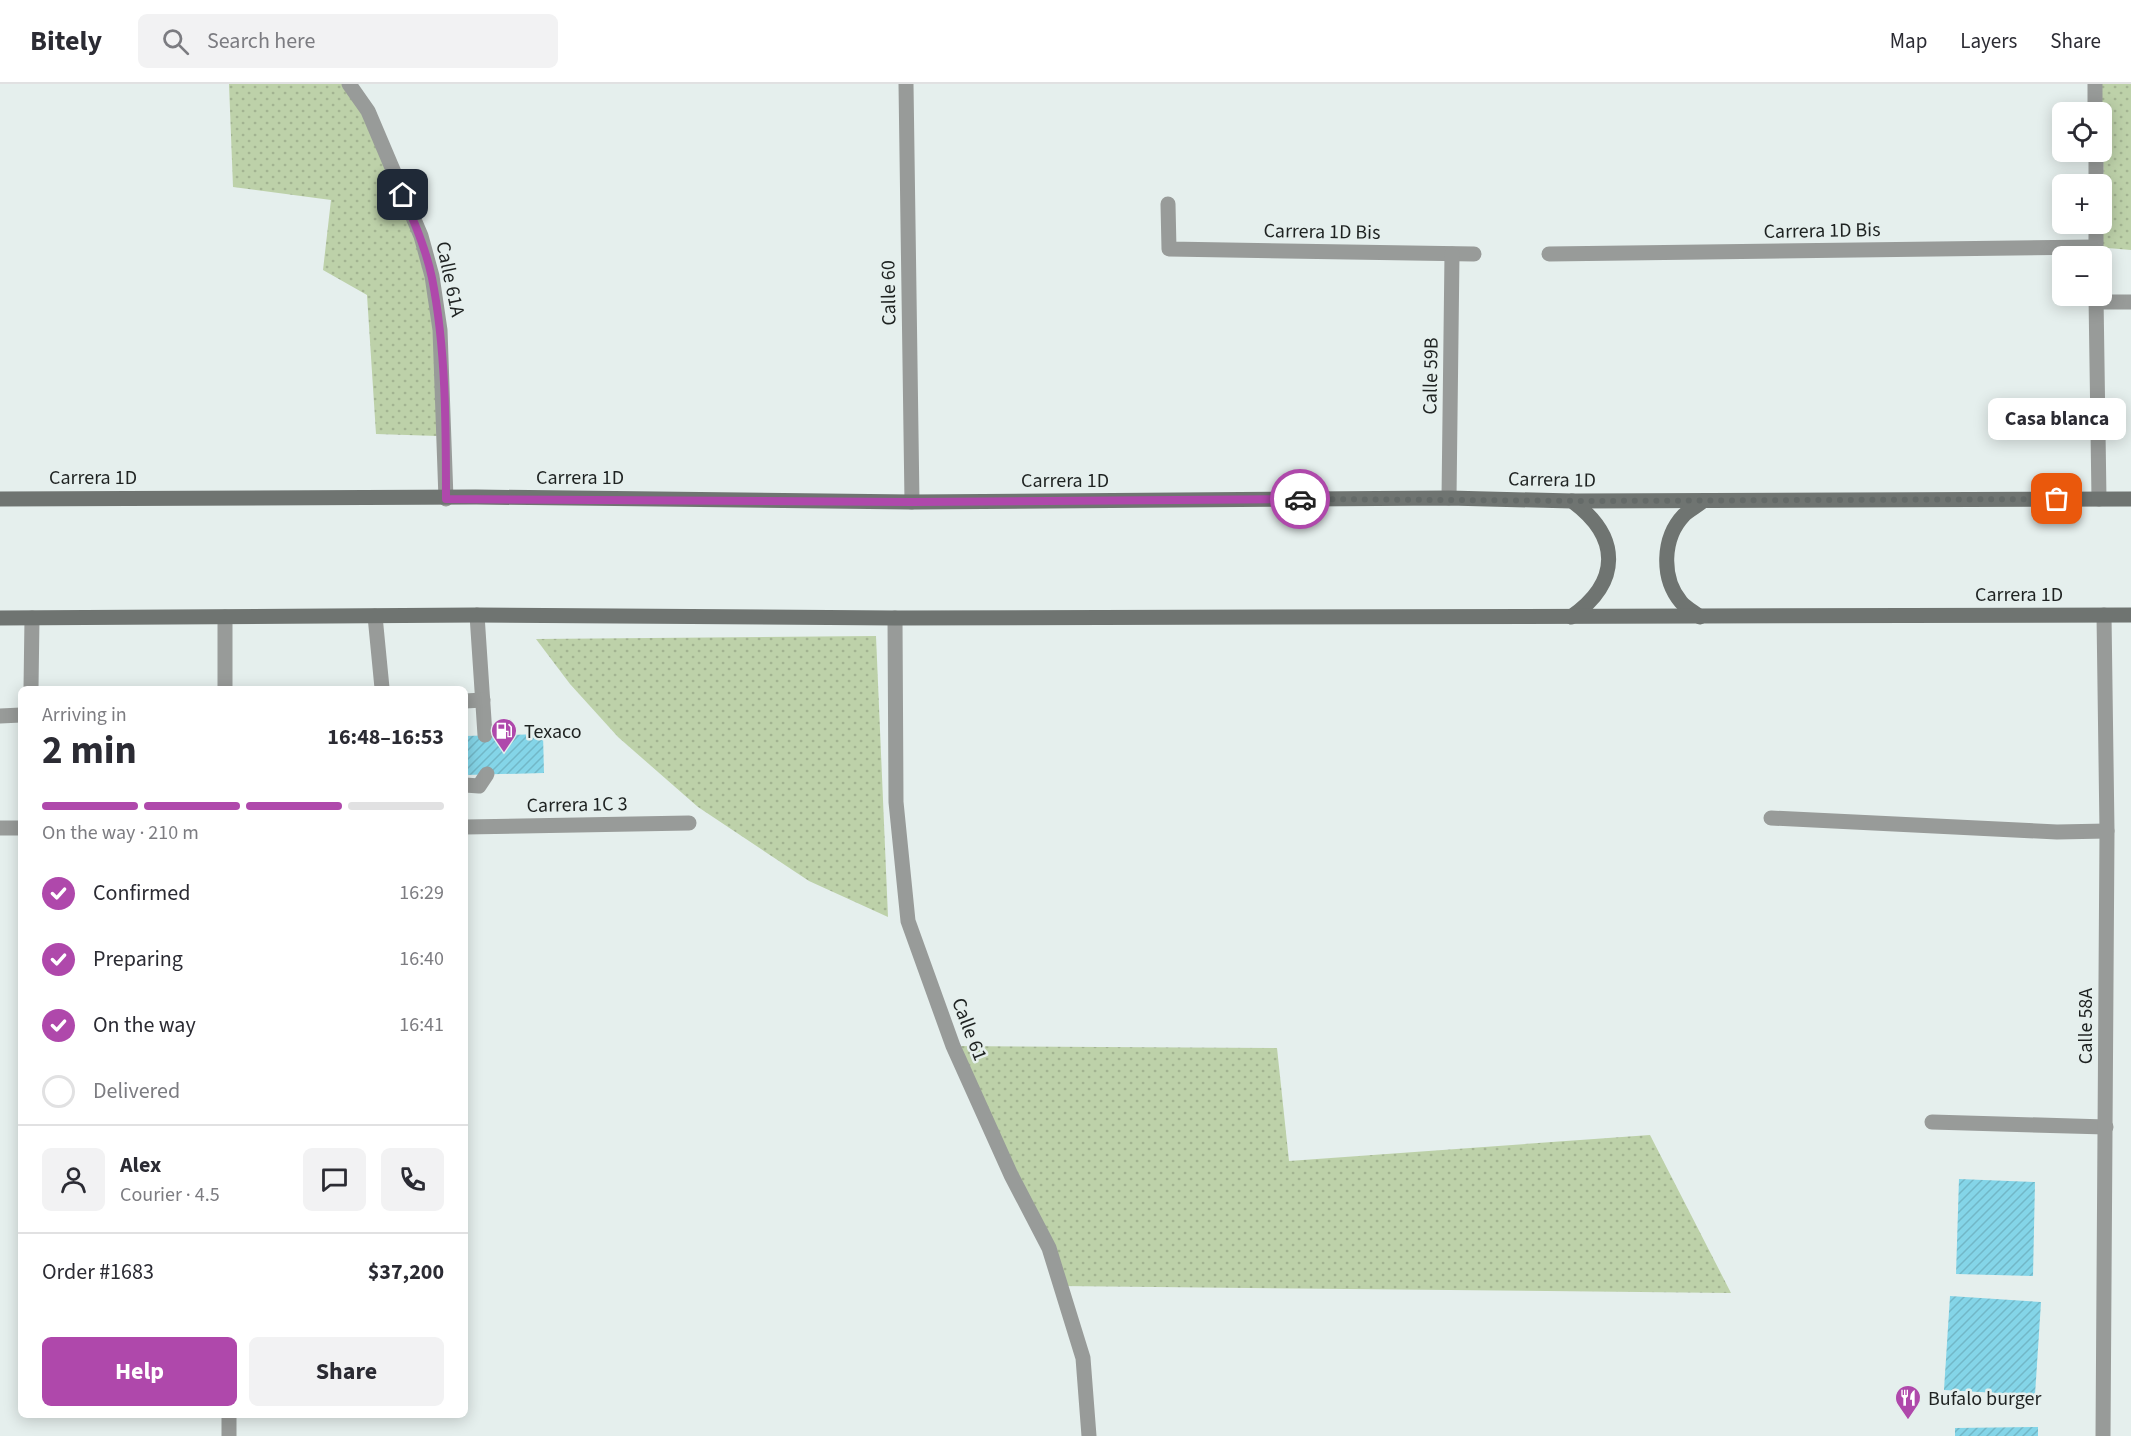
<!DOCTYPE html>
<meta charset="utf-8">
<style>
:root{--surface:#fff;--page:#f2f2f3;--text:#2b2b33;--muted:#7c7c81;--line:#e1e1e2;--accent:#af48ab}
body{margin:0;font-family:"Source Sans 3",sans-serif;background:var(--page);color:var(--text);height:100vh;display:flex;flex-direction:column;font-size:22px;white-space:nowrap}
*{box-sizing:border-box;margin:0}
p{font-size:20px;color:var(--muted)}
.icon{flex:none;width:33px;height:33px;fill:none;stroke:currentColor;stroke-width:2;stroke-linecap:round;stroke-linejoin:round}
.map{position:relative;flex:1;overflow:hidden}
.side{position:absolute;left:18px;top:602px;width:450px;height:732px;display:flex;flex-direction:column;background:var(--surface);border-radius:9px;box-shadow:0 3px 15px #0003}
.side>*{flex:none}
.buttons{position:absolute;left:2052px;top:18px;display:grid;gap:12px}
.buttons a{display:grid;place-items:center;width:60px;height:60px;border-radius:9px;background:var(--surface);box-shadow:0 3px 15px #0003;font-size:30px}
.pin{position:absolute;display:grid;place-items:center;width:51px;height:51px;color:#fff;margin:-26px;border-radius:12px;box-shadow:0 3px 9px #0006}
.courier{position:absolute;display:grid;place-items:center;width:60px;height:60px;margin:-30px;border:4px solid #af48ab;border-radius:50%;background:#fff;color:#222;box-shadow:0 2px 8px #0007}
.bubble{position:absolute;height:42px;border-radius:9px;background:var(--surface);box-shadow:0 3px 15px #0003;font-size:20px;font-weight:700;line-height:42px;text-align:center}
.summary em{font-style:normal;font-weight:700}
.summary div{display:flex;flex-direction:column-reverse}
.summary{display:flex;align-items:center;justify-content:space-between;height:102px;padding:0 24px}
h1{font-size:39px;font-weight:700;line-height:45px}
.bar{display:grid;grid-template-columns:repeat(4,1fr);gap:9px 6px;align-content:center;height:72px;padding:0 24px}
.bar i{height:8px;border-radius:4px;background:var(--line)}
.bar .active{background:var(--accent)}
.bar p{grid-column:span 4}
.line{display:flex;align-items:center;gap:15px;padding:0 24px;border-top:2px solid var(--line)}
.line div{flex:1}
.round{display:grid;place-items:center;flex:none;width:63px;height:63px;border-radius:9px;background:var(--page)}
ol{padding:0 24px;list-style:none}
li{display:flex;align-items:center;gap:18px;height:66px}
li p{margin-inline-start:auto}
li .icon{padding:6px;border-radius:50%;background:var(--accent);color:#fff;stroke-width:4}
li:last-child{color:var(--muted)}
li i{width:33px;height:33px;border:3px solid var(--line);border-radius:50%}
.primary-button{display:flex;gap:12px;margin-top:auto;padding:12px 24px}
.primary-button a{flex:1;height:69px;border-radius:9px;background:var(--accent);color:#fff;font-size:24px;font-weight:700;line-height:69px;text-align:center}
.primary-button a+a{background:var(--page);color:var(--text)}
header{display:flex;align-items:center;gap:36px;box-sizing:border-box;height:84px;padding:0 30px;background:var(--surface);border-bottom:2px solid var(--line)}
header strong{font-size:28px}
nav{display:flex;gap:33px;margin-inline-start:auto;font-size:21px}
.search{width:420px;height:54px;background:var(--page);display:flex;align-items:center;gap:15px;box-sizing:border-box;padding:0 21px;border-radius:9px;color:var(--muted);font-size:22px}
.map>svg:first-child{display:block}
.grass{fill:url(#grass-dots)}
.building{fill:url(#building-hatch)}
.lines{fill:none;stroke-linecap:round;stroke-linejoin:round}
.lane{stroke:#989b99;stroke-width:15}
.street{stroke:#989b99;stroke-width:15}
.secondary{stroke:#6f7471;stroke-width:15}
.done{stroke:#646a68;stroke-width:6;stroke-dasharray:0 10.8}
.route{stroke:#af48ab;stroke-width:8}
.labels{text-anchor:middle;stroke-width:5;stroke-linejoin:round;paint-order:stroke}
.street-label{font-size:20px;fill:#1e2221;stroke:#e5efed}
.poi-label{font-size:20px;fill:#1e2221;stroke:#e5efed;text-anchor:start}
</style>
<header>
<strong>Bitely</strong>
<div class="search"><svg class="icon" aria-label="search" viewBox="0 0 24 24"><circle cx="10" cy="10" r="6"/><path d="M15 15l6 6"/></svg>Search here</div>
<nav><a>Map</a><a>Layers</a><a>Share</a></nav>
</header>
<div class="map">
<svg width="2131" height="1352" viewBox="0 0 2131 1352">
<defs>
<pattern id="grass-dots" width="8" height="8" patternUnits="userSpaceOnUse" patternTransform="scale(1.5)"><rect width="8" height="8" fill="#bdd1a9"/><path d="M2 2h.1M6 6h.1" fill="none" stroke="#a2b391" stroke-width="1.8" stroke-linecap="round"/></pattern>
<pattern id="building-hatch" width="6" height="6" patternUnits="userSpaceOnUse" patternTransform="scale(1.5)"><rect width="6" height="6" fill="#84d5e8"/><path d="M-1 1l2-2M0 6l6-6M5 7l2-2" fill="none" stroke="#72b7c7"/></pattern>
</defs>
<rect width="100%" height="100%" fill="#e5efed"/>
<g class="grass">
<polygon points="229,0 349,0 432,192 438,352 376,350 367,211 323,186 331,116 233,103"/>
<path d="M2095,0H2131V166L2096,163C2107,117 2105,46 2095,0Z"/>
<polygon points="876,552 888,833 809,797 698,723 618,653 570,600 536,555"/>
<polygon points="953,962 1277,964 1289,1077 1650,1051 1731,1209 1061,1202"/>
</g>
<g class="building">
<polygon points="543,650 544,689 465,691 465,652"/>
<polygon points="1959,1095 2035,1098 2033,1192 1956,1190"/>
<polygon points="1950,1212 2041,1218 2035,1311 1944,1306"/>
<polygon points="2038,1343 2038,1352 1955,1352 1955,1344"/>
</g>
<g class="lines">
<g class="lane">
<polyline points="2096,218 2131,218"/>
<polyline points="477,531 485,651"/>
<polyline points="375,532 382,604"/>
<polyline points="31,604 32,534"/>
<polyline points="465,617 483,616"/>
<polyline points="0,632 21,631"/>
<polyline points="465,701 479,702 487,690"/>
<polyline points="1771,734 2057,748 2107,747"/>
<polyline points="1932,1038 2106,1043"/>
</g>
<g class="street">
<polyline points="349,0 368,27 421,152 432,192 440,246 446,415"/>
<polyline points="906,0 912,418"/>
<polyline points="2095,0 2095,28"/>
<polyline points="2096,68 2096,100"/>
<polyline points="1168,120 1169,165 1474,170"/>
<polyline points="2096,140 2096,172"/>
<polyline points="1549,170 2096,163"/>
<polyline points="2096,212 2099,415"/>
<polyline points="1449,414 1452,170"/>
<polyline points="225,533 225,604"/>
<polyline points="895,534 896,718 908,837 953,962 1011,1091 1049,1164 1083,1274 1089,1352"/>
<polyline points="465,743 689,739"/>
<polyline points="0,744 21,744"/>
<polyline points="229,1330 229,1352"/>
<polyline points="2103,1352 2107,747 2104,531"/>
</g>
<g class="secondary">
<polyline points="0,415 476,413 912,418 1449,414 1572,417 2131,415"/>
<path d="M1571,533C1621,498 1621,453 1572,417"/>
<path d="M1700,533C1694,528 1686,524 1681,518C1661,494 1662,454 1684,431C1689,426 1697,422 1703,417"/>
<polyline points="0,534 477,531 895,534 2131,531"/>
</g>
</g>
<g class="lines">
<polyline class="done" points="1300,415 1594,417 2057,415"/>
<path class="route" d="M403,111C414,138 426,165 432,194C446,265 446,342 446,415L912,418L1300,415"/>
</g>
<defs>
<symbol id="fuel-pin" viewBox="-11 -11 22 30"><path d="M0 17L-7.5 6A9.5 9.5 0 1 1 7.5 6Z" fill="#af48ab" stroke="#e5efed"/><path d="M-5.5-6h7V0h2V4h1.3V-2.5L3-4.5l.8-.8L6-3V5H2.5V1h-1V6h-7ZM-4.2-4.7v3.2H.2V-4.7Z" fill="#fff"/></symbol>
<symbol id="restaurant-pin" viewBox="-11 -11 22 30"><path d="M0 17L-7.5 6A9.5 9.5 0 1 1 7.5 6Z" fill="#af48ab" stroke="#e5efed"/><path d="M-5-6h1v4h1v-4h1v4h1v-4h1v5L-1.5 .5V6h-2V.5L-5-1ZM5-6V6H3V1.5H1.5Q1.5-4 5-6Z" fill="#fff"/></symbol>
</defs>
<g fill-rule="evenodd">
<use href="#fuel-pin" x="489" y="632" width="30" height="40"/>
<use href="#restaurant-pin" x="1893" y="1299" width="30" height="40"/>
</g>
<g class="labels">
<g class="street-label">
<text transform="translate(1822 146) rotate(-1)" y="7">Carrera 1D Bis</text>
<text transform="translate(1322 147) rotate(1)" y="7">Carrera 1D Bis</text>
<text transform="translate(451 195) rotate(78)" y="7">Calle 61A</text>
<text transform="translate(888 209) rotate(-91)" y="7">Calle 60</text>
<text transform="translate(1430 292) rotate(-89)" y="7">Calle 59B</text>
<text x="93" y="400">Carrera 1D</text>
<text x="580" y="400">Carrera 1D</text>
<text transform="translate(1552 395) rotate(1)" y="7">Carrera 1D</text>
<text x="1065" y="403">Carrera 1D</text>
<text x="2019" y="517">Carrera 1D</text>
<text transform="translate(577 720) rotate(-1)" y="7">Carrera 1C 3</text>
<text transform="translate(2085 942) rotate(-90)" y="7">Calle 58A</text>
<text transform="translate(970 945) rotate(69)" y="7">Calle 61</text>
</g>
<g class="poi-label">
<text x="524" y="654">Texaco</text>
<text x="1928" y="1321">Bufalo burger</text>
</g>
</g>
</svg>
<div class="buttons">
<a><svg class="icon" aria-label="locate" viewBox="0 0 24 24"><circle cx="12" cy="12" r="6"/><path d="M12 2v4M12 18v4M2 12h4M18 12h4"/></svg></a>
<a>+</a>
<a>−</a>
</div>
<div class="pin" style="left:2057px;top:415px;background:#ea580c"><svg class="icon" aria-label="bag" viewBox="0 0 24 24"><path d="M5 8h14l-1 12H6zM9 8a3 3 0 0 1 6 0"/></svg></div>
<div class="pin" style="left:403px;top:111px;background:#1f2937"><svg class="icon" aria-label="home" viewBox="0 0 24 24"><path d="M3 11l9-7 9 7M6 9v11h12V9"/></svg></div>
<div class="courier" style="left:1300px;top:415px"><svg class="icon" aria-label="car" viewBox="0 0 24 24"><path d="M5 17H2v-5l4-1 3-4h7l3 4 3 1v5h-3M9 17h6M6 11h13"/><circle cx="7" cy="17" r="2"/><circle cx="17" cy="17" r="2"/></svg></div>
<div class="bubble" style="left:1988px;top:314px;width:138px">Casa blanca</div>
<section class="side">
<div class="summary"><div><h1>2 min</h1><p>Arriving in</p></div><em>16:48–16:53</em></div>
<div class="bar"><i class="active"></i><i class="active"></i><i class="active"></i><i></i><p>On the way · 210 m</p></div>
<ol>
<li><svg class="icon" aria-label="check" viewBox="0 0 24 24"><path d="M5 12l5 5 9-10"/></svg>Confirmed<p>16:29</p></li>
<li><svg class="icon" aria-label="check" viewBox="0 0 24 24"><path d="M5 12l5 5 9-10"/></svg>Preparing<p>16:40</p></li>
<li><svg class="icon" aria-label="check" viewBox="0 0 24 24"><path d="M5 12l5 5 9-10"/></svg>On the way<p>16:41</p></li>
<li><i></i>Delivered</li>
</ol>
<div class="line" style="height:108px"><a class="round"><svg class="icon" aria-label="person" viewBox="0 0 24 24"><circle cx="12" cy="8" r="4"/><path d="M4 21q1-7 8-7t8 7"/></svg></a><div><b>Alex</b><p>Courier · 4.5</p></div><a class="round"><svg class="icon" aria-label="chat" viewBox="0 0 24 24"><path d="M4 5h16v11H9l-5 4z"/></svg></a><a class="round"><svg class="icon" aria-label="phone" viewBox="0 0 24 24"><path d="M5 4h4l2 5-3 2q2 4 5 5l2-3 5 2v4C11 20 4 13 5 4z"/></svg></a></div>
<div class="line" style="height:78px"><div>Order #1683</div><b>$37,200</b></div>
<div class="primary-button"><a>Help</a><a>Share</a></div>
</section>
</div>
